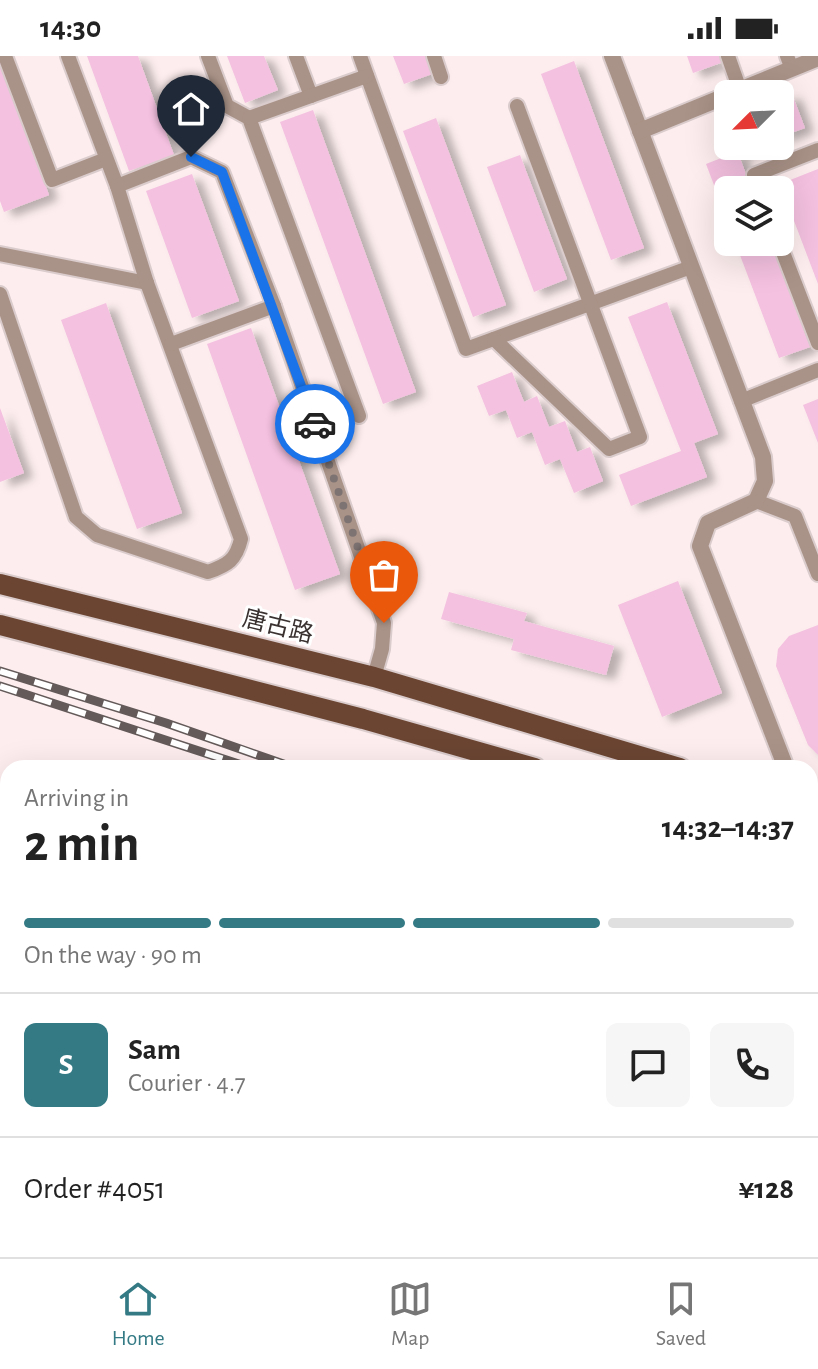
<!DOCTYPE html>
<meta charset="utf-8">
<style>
:root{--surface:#fff;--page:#f6f6f6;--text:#222;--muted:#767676;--line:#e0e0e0;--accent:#337a85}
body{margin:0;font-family:"Alegreya Sans","Noto Sans SC",sans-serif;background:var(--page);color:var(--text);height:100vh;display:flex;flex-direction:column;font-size:30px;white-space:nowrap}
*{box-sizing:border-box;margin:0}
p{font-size:26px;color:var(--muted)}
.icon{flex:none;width:44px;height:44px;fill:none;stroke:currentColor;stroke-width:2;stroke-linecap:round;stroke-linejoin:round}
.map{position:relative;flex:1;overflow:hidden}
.sheet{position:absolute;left:0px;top:704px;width:818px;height:498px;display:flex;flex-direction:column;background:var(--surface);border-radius:24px 24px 0 0;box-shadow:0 8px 32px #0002}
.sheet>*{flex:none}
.needle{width:52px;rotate:246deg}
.buttons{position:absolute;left:714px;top:24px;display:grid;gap:16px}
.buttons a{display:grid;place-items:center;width:80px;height:80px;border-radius:12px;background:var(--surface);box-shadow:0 8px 32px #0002;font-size:40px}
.pin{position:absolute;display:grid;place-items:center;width:68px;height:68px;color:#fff;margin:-82px -34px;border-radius:50% 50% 50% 0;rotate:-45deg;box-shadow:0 0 8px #0007}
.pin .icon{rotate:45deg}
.courier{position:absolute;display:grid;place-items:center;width:80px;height:80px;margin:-40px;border:6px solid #1a73e8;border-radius:50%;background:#fff;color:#222;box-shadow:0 2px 10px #0007}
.overview em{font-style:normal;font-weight:700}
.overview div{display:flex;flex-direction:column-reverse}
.overview{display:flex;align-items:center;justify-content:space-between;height:136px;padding:0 24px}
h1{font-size:52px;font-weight:700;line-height:60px}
.bar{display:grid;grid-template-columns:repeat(4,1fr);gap:12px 8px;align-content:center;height:96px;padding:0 24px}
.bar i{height:10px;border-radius:6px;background:var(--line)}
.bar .selected{background:var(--accent)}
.bar p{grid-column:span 4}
.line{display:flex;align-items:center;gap:20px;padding:0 24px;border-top:2px solid var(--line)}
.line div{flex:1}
.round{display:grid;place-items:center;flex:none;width:84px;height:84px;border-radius:12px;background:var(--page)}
.status{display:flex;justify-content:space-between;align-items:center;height:56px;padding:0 40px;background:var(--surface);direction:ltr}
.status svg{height:22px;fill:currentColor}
.tab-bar{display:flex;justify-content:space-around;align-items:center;height:112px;border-top:2px solid var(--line);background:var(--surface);font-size:22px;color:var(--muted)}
.tab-bar a{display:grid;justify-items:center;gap:4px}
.tab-bar .selected{color:var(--accent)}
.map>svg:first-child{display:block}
.building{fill:#f4c1e0;filter:url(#shadow)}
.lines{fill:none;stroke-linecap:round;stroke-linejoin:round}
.lane-casing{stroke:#dacbcc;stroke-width:18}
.street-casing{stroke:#dacbcc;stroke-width:20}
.secondary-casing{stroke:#dacbcc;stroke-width:20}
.primary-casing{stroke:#dacbcc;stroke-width:24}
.lane{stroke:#a99287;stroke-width:14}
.street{stroke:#a99287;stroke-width:16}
.secondary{stroke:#856555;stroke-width:16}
.primary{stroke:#6b4532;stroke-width:20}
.rail-casing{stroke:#645a5a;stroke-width:9}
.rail{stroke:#fff;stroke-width:6;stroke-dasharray:18;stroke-linecap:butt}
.done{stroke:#7e7373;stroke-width:8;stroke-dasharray:0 14.4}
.route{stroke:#1a73e8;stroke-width:10}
.labels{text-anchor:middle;stroke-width:6;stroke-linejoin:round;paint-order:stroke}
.street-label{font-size:24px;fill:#3a3131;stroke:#fff}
</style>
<div class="status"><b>14:30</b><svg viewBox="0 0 49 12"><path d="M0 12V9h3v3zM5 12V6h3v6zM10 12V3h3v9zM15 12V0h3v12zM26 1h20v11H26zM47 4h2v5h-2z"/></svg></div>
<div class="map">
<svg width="818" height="1201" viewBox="0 0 818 1201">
<defs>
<filter id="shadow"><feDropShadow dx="9" dy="5" stdDeviation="4" flood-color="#0004"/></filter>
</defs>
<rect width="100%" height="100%" fill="#fdedee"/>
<g class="building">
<polygon points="87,0 138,0 174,99 129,115"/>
<polygon points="227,0 264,0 278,34 245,47"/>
<polygon points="393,0 429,0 435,17 404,28"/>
<polygon points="687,0 724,0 726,5 693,17"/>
<polygon points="574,5 644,192 611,204 541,18"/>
<polygon points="0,6 49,139 4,156 0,145"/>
<polygon points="792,38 805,72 780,81 780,42"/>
<polygon points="313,54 416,336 383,348 280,66"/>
<polygon points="436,62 506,249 473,261 403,75"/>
<polygon points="732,90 755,90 738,97 752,134 728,134 728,166 706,108 734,97"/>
<polygon points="520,99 567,223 534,236 487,111"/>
<polygon points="818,113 818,228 780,128"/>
<polygon points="192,118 239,245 192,262 146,135"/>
<polygon points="735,186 771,186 810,291 779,302"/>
<polygon points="667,246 718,378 694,387 707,421 631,450 619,419 681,395 628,261"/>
<polygon points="106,247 182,457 137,473 61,264"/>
<polygon points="251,272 340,518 295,534 207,288"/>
<polygon points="512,316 524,346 537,340 549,371 565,365 577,396 590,391 603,425 574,437 560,403 545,409 532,376 517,382 506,354 489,360 477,330"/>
<polygon points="818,343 818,387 803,349"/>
<polygon points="0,352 24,417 0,426"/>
<polygon points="678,525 722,637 662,661 618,549"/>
<polygon points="449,536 527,557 524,565 614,590 606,619 511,594 514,583 441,563"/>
<polygon points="818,569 818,699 808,689 776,610 778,593 789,580"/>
</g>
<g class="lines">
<defs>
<g id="lane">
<polyline points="5,0 52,124 106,103"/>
<polyline points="68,0 117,130"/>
<polyline points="208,0 227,50 249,62 359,360"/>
<polyline points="296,0 311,40"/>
<polyline points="360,0 466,293 691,211"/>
<polyline points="434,0 441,21"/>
<polyline points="728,0 740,34"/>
<polyline points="787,0 792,13"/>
<polyline points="249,62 367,20"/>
<polyline points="759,134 754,119 818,94"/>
<polyline points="779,186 818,287"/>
<polyline points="0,198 147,227"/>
<path d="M0,238L76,461L97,479L208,516C228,509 236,504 241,483L147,227L117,130L191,101L222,116L274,250L384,567L382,593L374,621"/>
<polyline points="494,283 609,393 640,381 517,50"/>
<polyline points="171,288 274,250"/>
<polyline points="741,345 818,314"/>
<polyline points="756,445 795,460 818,518"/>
</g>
<g id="street">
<polyline points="612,0 763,401 765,425 756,445 708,467 700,490 786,712"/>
<polyline points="730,38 818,2"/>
<polyline points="640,75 728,39"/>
</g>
<polyline id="secondary" points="810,766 818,782"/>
<g id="primary">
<polyline points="0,528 374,621 680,712"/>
<polyline points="0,569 363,663 535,712"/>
<polyline points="810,749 818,751"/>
<polyline points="810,790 818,792"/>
</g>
</defs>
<use href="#lane" class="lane-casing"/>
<use href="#street" class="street-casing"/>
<use href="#secondary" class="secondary-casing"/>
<use href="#primary" class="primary-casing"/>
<use href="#lane" class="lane"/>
<use href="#street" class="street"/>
<use href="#secondary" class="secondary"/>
<use href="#primary" class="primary"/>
<defs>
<g id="rail">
<polyline points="0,615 166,667 295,712"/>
<polyline points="0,630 251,712"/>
<polyline points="810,943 818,947"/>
</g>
</defs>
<use href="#rail" class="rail-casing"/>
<use href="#rail" class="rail"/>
</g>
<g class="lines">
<polyline class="done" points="315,368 384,567"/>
<polyline class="route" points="191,101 222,116 315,368"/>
</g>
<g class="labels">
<g class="street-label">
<text transform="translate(278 570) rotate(14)" y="8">唐古路</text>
</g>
</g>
</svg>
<div class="buttons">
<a><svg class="needle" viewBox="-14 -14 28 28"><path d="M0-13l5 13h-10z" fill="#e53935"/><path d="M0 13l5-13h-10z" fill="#767676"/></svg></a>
<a><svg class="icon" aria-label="layers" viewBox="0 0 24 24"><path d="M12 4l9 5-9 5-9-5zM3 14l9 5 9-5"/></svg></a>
</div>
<div class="pin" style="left:384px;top:567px;background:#ea580c"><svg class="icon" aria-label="bag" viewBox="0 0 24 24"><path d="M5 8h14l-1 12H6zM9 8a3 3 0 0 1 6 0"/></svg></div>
<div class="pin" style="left:191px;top:101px;background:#1f2937"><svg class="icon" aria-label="home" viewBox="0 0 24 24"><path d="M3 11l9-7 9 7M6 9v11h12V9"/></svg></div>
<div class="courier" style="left:315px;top:368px"><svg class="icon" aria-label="car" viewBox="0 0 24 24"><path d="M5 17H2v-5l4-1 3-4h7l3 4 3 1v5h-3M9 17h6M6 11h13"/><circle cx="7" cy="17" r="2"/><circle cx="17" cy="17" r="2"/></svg></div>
<section class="sheet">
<div class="overview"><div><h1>2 min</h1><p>Arriving in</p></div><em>14:32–14:37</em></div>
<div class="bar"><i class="selected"></i><i class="selected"></i><i class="selected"></i><i></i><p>On the way · 90 m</p></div>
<div class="line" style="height:144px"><b class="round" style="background:var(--accent);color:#fff">S</b><div><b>Sam</b><p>Courier · 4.7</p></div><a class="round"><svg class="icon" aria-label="chat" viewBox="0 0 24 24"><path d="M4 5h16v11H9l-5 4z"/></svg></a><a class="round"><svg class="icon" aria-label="phone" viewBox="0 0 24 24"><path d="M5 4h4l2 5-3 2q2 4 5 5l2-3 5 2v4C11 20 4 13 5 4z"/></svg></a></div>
<div class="line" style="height:104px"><div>Order #4051</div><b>¥128</b></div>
</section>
</div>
<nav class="tab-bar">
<a class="selected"><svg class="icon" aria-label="home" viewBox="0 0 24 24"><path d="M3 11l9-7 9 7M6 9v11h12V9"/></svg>Home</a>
<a><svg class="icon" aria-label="map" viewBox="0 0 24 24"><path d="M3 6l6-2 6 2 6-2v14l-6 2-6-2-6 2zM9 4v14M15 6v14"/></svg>Map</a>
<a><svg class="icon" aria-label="saved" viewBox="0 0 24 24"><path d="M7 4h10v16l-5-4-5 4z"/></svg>Saved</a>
</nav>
